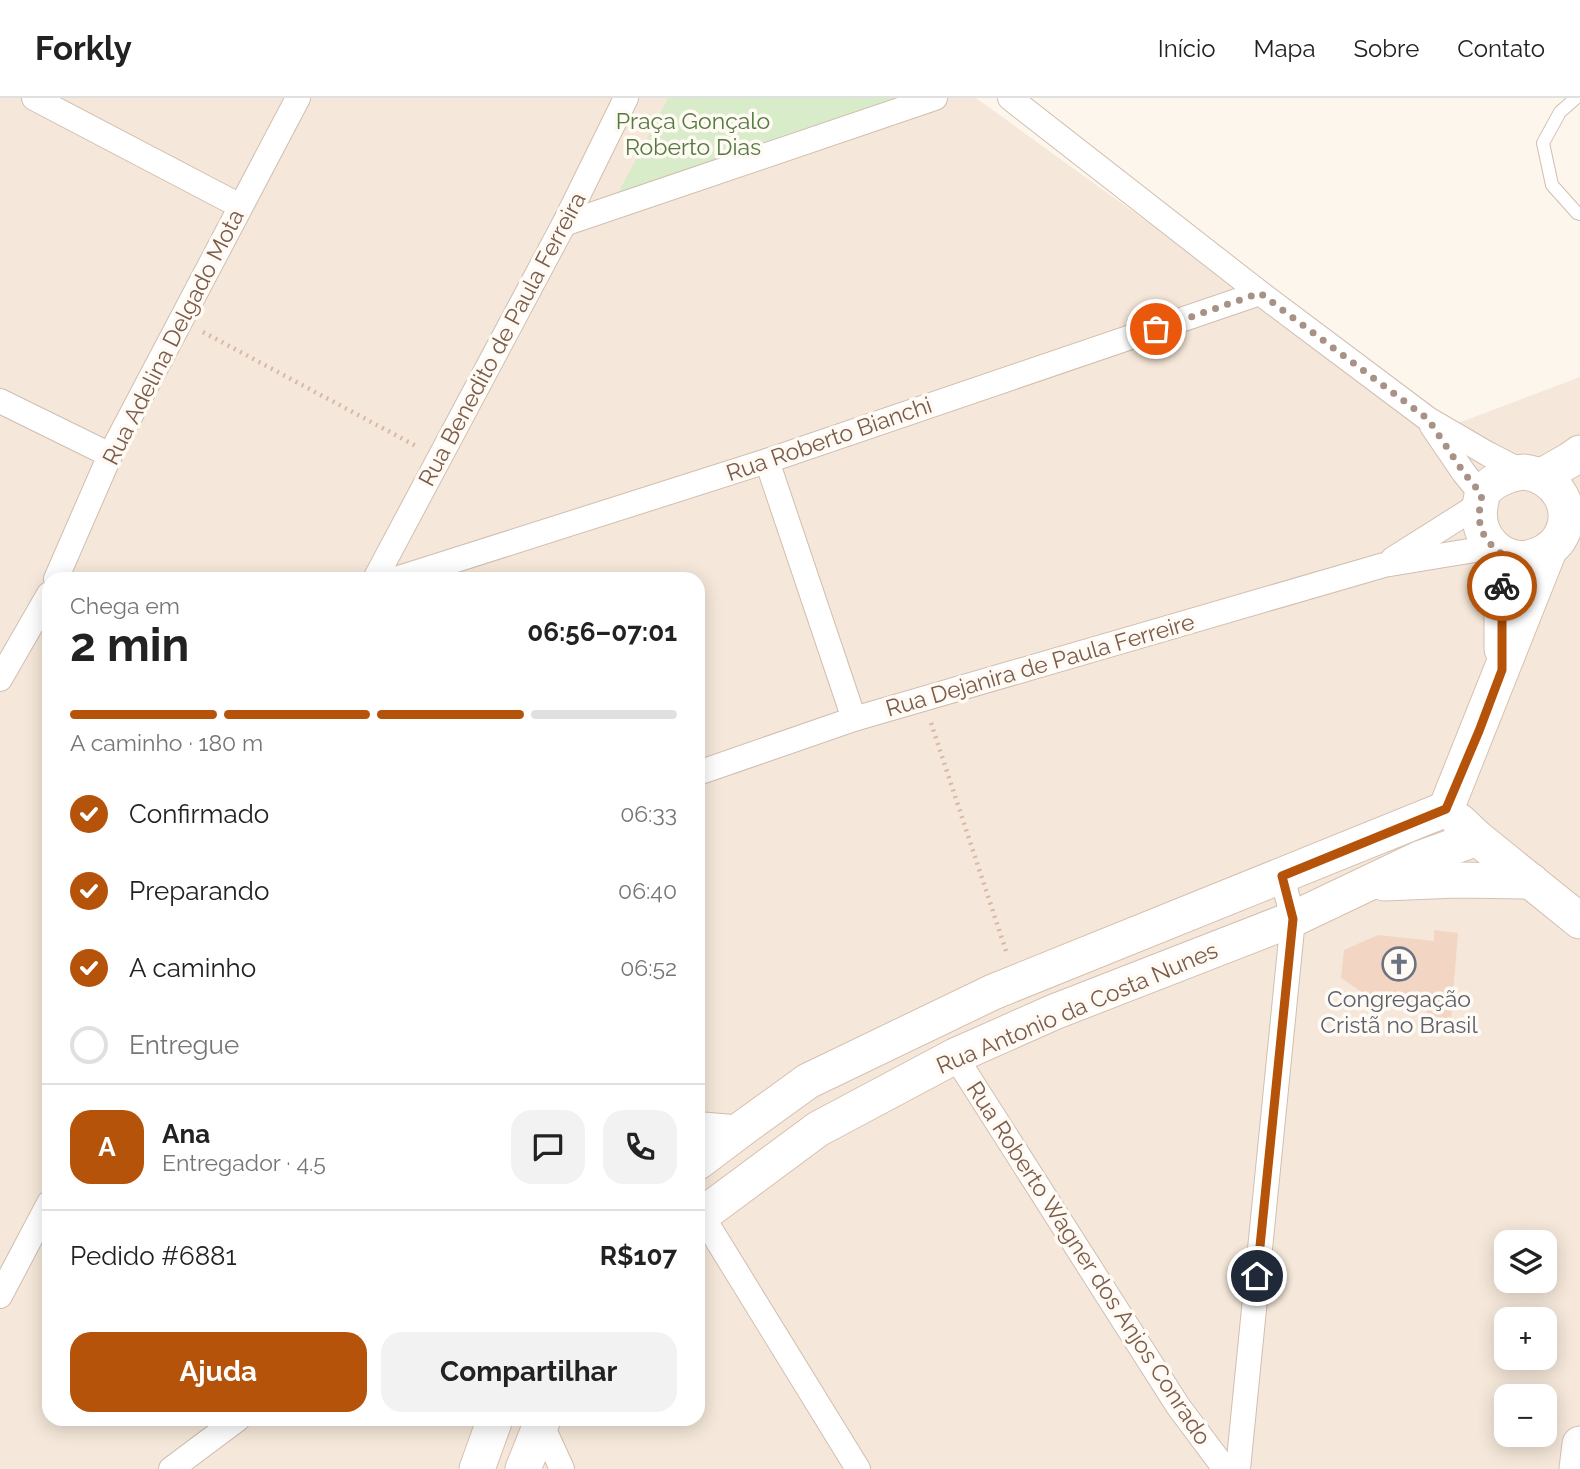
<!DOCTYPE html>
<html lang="pt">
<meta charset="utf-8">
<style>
:root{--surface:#fff;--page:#f2f2f2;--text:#222;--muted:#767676;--line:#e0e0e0;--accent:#b45309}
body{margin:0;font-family:Raleway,sans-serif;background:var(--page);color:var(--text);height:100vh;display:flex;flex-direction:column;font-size:26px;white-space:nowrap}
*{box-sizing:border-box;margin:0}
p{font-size:23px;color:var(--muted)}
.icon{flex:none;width:38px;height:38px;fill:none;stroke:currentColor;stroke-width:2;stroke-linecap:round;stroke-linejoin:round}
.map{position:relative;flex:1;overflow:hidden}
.side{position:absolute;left:42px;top:474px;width:663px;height:854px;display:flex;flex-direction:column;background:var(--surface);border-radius:21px;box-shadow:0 4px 18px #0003}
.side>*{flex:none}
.fabs{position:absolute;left:1494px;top:1132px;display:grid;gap:14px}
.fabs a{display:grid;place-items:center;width:63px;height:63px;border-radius:14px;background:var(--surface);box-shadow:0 4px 18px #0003;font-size:35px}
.pin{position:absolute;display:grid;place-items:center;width:60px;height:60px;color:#fff;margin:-30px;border:4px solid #fff;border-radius:50%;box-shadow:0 2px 7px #0007}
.courier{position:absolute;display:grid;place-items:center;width:70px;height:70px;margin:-35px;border:5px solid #b45309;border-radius:50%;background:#fff;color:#222;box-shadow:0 2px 9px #0007}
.headline em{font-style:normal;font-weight:700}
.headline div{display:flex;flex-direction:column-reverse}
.headline{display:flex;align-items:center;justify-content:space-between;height:119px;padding:0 28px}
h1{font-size:46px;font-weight:700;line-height:52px}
.bar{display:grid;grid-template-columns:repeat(4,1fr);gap:10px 7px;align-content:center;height:84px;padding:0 28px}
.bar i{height:9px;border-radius:5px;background:var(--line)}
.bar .on{background:var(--accent)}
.bar p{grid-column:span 4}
.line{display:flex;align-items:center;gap:18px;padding:0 28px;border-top:2px solid var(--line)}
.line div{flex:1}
.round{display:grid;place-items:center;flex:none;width:74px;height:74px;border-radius:21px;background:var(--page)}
ol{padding:0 28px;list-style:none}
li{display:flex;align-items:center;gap:21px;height:77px}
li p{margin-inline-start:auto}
li .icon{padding:7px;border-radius:50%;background:var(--accent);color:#fff;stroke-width:4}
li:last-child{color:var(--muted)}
li i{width:38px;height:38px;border:4px solid var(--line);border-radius:50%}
.cta{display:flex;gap:14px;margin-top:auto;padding:14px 28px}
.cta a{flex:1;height:80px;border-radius:21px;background:var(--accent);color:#fff;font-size:28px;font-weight:700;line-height:80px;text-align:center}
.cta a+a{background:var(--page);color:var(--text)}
header{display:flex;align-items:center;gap:42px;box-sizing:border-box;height:98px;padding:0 35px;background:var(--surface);border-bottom:2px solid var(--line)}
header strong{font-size:33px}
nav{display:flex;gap:38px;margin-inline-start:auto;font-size:24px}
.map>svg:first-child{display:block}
.residential{fill:#f5e8da;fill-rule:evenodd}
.green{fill:#d8ecc9}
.building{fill:#f3d5c3}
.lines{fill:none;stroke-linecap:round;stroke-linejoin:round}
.service-casing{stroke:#d1beb0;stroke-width:14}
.minor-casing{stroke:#d1beb0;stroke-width:26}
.secondary-casing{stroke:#d6c0b0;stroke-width:37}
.path{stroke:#d9b8a5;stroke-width:4.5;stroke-dasharray:2 5;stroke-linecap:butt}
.service{stroke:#fff;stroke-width:12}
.minor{stroke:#fff;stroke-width:24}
.secondary{stroke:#fff;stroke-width:35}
.done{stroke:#a89285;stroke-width:7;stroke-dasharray:0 12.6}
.route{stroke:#b45309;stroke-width:9}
.labels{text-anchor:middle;stroke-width:7;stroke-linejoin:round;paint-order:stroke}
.park-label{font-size:23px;fill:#537a41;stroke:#fffaf3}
.street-label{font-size:23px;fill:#7a5c4d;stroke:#fffaf3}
.worship-label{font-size:23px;fill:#5b616d;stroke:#fffaf3}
</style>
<header>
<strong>Forkly</strong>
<nav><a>Início</a><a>Mapa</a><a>Sobre</a><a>Contato</a></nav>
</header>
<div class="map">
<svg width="1580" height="1371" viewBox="0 0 1580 1371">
<rect width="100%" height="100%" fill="#fdf6ec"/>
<path class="residential" d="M0,0H976L1437,333L1580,279V1371H0ZM49,481H698V1321H49ZM1507,1144H1545V1183H1507ZM1507,1222H1545V1260H1507ZM1507,1298H1545V1337H1507Z"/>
<polygon class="green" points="668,0 929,0 616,99"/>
<polygon class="building" points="1434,832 1458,835 1451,921 1427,918 1428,907 1372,901 1341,880 1344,852 1378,837 1434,843"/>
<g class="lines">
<defs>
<polyline id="service" points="1576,0 1560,14 1543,45 1552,87 1577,115 1580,116"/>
<g id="minor">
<polyline points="34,0 240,108"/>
<polyline points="1010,0 1260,195 1428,321 1488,356 1523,374"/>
<polyline points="564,126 935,0"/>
<polyline points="0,303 110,357"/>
<polyline points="1432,328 1464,375 1482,397"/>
<polyline points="767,363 854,621"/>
<polyline points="1393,461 1480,406"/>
<polyline points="56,481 110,357 298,0"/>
<polyline points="375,481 564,126 626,0"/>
<polyline points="396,481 767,363 1260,195"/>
<polyline points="0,581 49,496"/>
<polyline points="698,675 854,621 1384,467 1493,449"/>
<polyline points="955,958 1178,1308 1225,1371"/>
<polyline points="698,1026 743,1030"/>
<polyline points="701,1116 858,1371"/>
<polyline points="0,1198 49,1105"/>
<polyline points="541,1325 562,1371"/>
<polyline points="171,1371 238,1321"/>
<polyline points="1238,1371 1293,821 1282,778"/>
</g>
<g id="secondary">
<path d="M1523,374C1556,377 1578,411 1559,441C1553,450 1543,456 1532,459C1501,467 1475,438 1480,408C1480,407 1482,398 1482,397C1489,383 1508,376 1523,374Z"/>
<polyline points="1542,378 1570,362 1580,355"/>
<polyline points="1502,551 1502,456"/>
<polyline points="1446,711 1550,450"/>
<polyline points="1459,723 1477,740 1580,823"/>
<polyline points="1384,785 1456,782 1531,783"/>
<polyline points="698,1064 743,1030 808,983 993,894 1446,711"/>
<polyline points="698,1120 818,1031 955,958 1054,914 1293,821 1419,761 1477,740"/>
<polyline points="477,1371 495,1321"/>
<polyline points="523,1371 543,1321"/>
<polyline points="1577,1371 1580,1346"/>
</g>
</defs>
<use href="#service" class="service-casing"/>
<use href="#minor" class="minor-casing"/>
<use href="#secondary" class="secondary-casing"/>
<g class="path">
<polyline points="203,234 418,349"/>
<polyline points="931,625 1007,856"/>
</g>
<use href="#service" class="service"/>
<use href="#minor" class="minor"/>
<use href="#secondary" class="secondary"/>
</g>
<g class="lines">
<path class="done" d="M1156,231L1260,195L1428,321L1464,375L1482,397C1476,424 1479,439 1502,456V488"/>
<polyline class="route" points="1257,1178 1293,821 1282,778 1446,711 1479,633 1502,572 1502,488"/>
</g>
<defs>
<symbol id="church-ring" viewBox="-11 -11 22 22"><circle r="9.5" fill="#fffaf3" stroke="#6b7280" stroke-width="1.5"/><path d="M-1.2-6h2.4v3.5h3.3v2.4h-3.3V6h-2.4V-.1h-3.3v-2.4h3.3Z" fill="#6b7280"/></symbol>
</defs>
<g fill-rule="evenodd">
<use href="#church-ring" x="1380" y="847" width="38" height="38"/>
</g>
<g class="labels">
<g class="park-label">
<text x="693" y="31">Praça Gonçalo<tspan x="693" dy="26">Roberto Dias</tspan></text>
</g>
<g class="street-label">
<text transform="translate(173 239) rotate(-63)" y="8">Rua Adelina Delgado Mota</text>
<text transform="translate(502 241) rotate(-62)" y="8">Rua Benedito de Paula Ferreira</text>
<text transform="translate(829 341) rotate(-19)" y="8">Rua Roberto Bianchi</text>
<text transform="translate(1040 567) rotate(-16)" y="8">Rua Dejanira de Paula Ferreire</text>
<text transform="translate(1077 910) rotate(-23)" y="8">Rua Antonio da Costa Nunes</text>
<text transform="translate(1089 1165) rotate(57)" y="8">Rua Roberto Wagner dos Anjos Conrado</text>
</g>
<g class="worship-label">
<text x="1399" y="909">Congregação<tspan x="1399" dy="26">Cristã no Brasil</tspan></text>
</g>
</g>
</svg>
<div class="fabs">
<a><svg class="icon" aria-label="layers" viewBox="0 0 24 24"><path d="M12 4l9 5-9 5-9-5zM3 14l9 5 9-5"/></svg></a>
<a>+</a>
<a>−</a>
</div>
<div class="pin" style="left:1156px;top:231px;background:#ea580c"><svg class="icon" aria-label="bag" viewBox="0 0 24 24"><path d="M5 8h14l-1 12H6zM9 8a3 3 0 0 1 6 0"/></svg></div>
<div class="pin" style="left:1257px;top:1178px;background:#1f2937"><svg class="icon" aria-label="home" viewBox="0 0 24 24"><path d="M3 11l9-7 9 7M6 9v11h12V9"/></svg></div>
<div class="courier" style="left:1502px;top:488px"><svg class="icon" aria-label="bike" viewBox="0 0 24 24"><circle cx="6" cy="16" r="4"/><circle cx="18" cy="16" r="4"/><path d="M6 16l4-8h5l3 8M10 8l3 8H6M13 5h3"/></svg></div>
<section class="side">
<div class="headline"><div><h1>2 min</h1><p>Chega em</p></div><em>06:56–07:01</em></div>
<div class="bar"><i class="on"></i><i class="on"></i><i class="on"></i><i></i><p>A caminho · 180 m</p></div>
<ol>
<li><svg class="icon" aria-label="check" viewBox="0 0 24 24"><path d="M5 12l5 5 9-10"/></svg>Confirmado<p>06:33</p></li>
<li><svg class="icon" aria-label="check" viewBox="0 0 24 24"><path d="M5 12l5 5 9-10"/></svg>Preparando<p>06:40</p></li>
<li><svg class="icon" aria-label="check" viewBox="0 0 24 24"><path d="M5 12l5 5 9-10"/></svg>A caminho<p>06:52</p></li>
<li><i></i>Entregue</li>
</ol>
<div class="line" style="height:126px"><b class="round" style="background:var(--accent);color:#fff">A</b><div><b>Ana</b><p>Entregador · 4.5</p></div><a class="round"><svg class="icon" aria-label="chat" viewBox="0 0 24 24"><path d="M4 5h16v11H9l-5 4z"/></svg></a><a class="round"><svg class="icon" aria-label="phone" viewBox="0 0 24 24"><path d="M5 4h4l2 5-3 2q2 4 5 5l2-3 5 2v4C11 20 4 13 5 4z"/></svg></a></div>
<div class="line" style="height:91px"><div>Pedido #6881</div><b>R$107</b></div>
<div class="cta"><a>Ajuda</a><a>Compartilhar</a></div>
</section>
</div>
